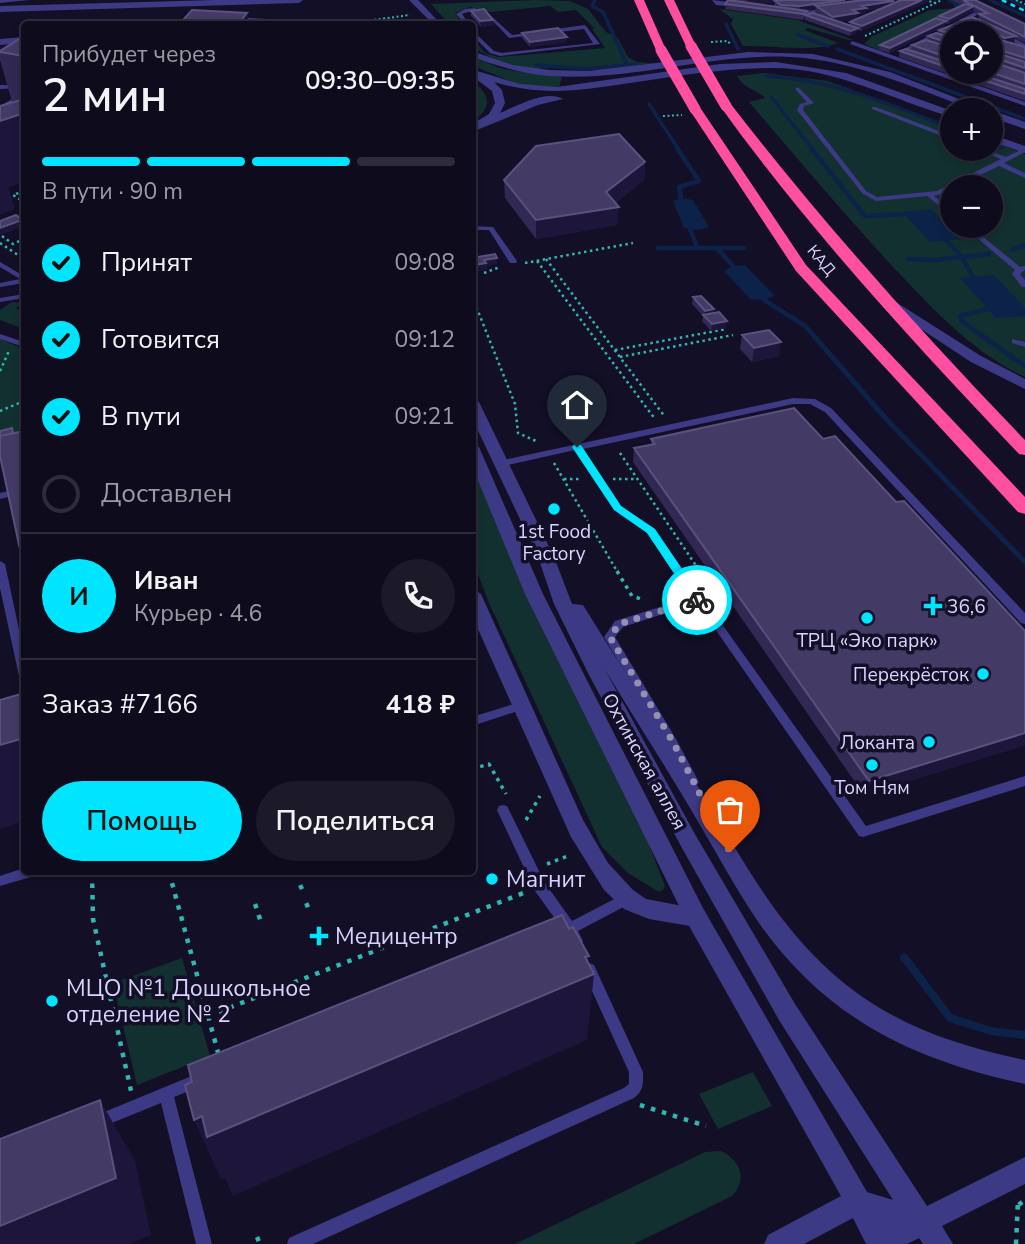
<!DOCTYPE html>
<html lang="ru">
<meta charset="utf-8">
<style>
:root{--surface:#0e0b1c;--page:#1c1929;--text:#f1f3f6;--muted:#9b9ba3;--line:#2e2b3b;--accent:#00e5ff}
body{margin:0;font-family:"Nunito Sans",sans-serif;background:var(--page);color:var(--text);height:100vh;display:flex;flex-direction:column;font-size:26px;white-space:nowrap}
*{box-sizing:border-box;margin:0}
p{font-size:23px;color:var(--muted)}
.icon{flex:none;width:38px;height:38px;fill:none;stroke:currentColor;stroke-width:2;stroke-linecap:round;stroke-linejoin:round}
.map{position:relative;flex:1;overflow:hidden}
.drawer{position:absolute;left:21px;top:21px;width:455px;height:854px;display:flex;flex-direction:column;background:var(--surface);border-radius:7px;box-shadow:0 4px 10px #0003,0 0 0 2px var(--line)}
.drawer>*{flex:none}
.tools{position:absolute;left:940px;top:21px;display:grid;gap:14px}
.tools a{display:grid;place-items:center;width:63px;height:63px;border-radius:50%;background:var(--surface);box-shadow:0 4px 10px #0003,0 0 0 2px var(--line);font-size:35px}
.pin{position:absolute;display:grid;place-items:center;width:60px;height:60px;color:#fff;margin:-72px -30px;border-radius:50% 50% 50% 0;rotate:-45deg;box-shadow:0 0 7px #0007}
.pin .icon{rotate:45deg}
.courier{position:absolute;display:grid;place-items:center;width:70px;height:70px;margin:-35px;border:5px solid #00e5ff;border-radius:50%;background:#fff;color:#222;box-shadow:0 2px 9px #0007}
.summary em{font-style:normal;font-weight:600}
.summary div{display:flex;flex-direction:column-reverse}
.summary{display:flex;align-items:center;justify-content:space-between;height:119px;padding:0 21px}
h1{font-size:46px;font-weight:600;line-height:52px}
.bar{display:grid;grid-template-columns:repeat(4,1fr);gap:10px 7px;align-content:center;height:84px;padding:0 21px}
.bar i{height:9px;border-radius:5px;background:var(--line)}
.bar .selected{background:var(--accent)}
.bar p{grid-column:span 4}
.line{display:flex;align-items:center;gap:18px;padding:0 21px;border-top:2px solid var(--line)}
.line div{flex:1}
.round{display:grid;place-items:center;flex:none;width:74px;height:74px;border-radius:37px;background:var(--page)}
ol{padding:0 21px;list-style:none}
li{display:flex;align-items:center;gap:21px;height:77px}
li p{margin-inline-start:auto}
li .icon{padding:7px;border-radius:50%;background:var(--accent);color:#111;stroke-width:4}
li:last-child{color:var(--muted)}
li i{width:38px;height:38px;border:4px solid var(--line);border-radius:50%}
.primary-button{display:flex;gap:14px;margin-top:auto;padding:14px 21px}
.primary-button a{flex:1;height:80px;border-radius:42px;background:var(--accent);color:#111;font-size:28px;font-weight:600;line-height:80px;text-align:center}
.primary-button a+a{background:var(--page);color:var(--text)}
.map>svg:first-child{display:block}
.green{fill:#12302f;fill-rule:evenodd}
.water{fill:#0c2248}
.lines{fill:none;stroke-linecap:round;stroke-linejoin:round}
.stream-far3{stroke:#0c2248;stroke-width:3.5}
.stream-far2{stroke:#0c2248;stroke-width:4.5}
.stream-far1{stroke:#0c2248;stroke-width:5}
.stream{stroke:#0c2248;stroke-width:8}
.path-far3{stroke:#2fb8b0;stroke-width:2;stroke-dasharray:2 2.5;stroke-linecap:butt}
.path-far2{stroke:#2fb8b0;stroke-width:2.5;stroke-dasharray:2.5 3.5;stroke-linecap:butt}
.path-far1{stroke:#2fb8b0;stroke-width:3.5;stroke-dasharray:3.5 5;stroke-linecap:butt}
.path{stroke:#2fb8b0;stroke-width:4.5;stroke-dasharray:4.5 7;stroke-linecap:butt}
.service{fill:#3d3a85;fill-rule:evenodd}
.minor{fill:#3d3a85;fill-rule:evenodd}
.tertiary{fill:#3d3a85;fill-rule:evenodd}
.motorway{fill:#ff4fa3;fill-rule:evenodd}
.rail{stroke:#00e5ff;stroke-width:2.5;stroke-dasharray:5 4.5;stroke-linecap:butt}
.motorway-bridge{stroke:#ff4fa3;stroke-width:11}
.wall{fill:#312854;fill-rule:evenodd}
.shaded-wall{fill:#1d163a}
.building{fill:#433a66;stroke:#5a527e;stroke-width:2}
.route{fill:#00e5ff}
.done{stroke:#948fb3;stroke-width:7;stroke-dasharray:0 12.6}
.poi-dot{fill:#00e5ff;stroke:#130f26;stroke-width:2.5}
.labels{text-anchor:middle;stroke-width:7;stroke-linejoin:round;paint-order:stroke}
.far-street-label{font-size:16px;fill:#d9d4ff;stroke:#130f26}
.poi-label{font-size:19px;fill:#d9d4ff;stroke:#130f26}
.street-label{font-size:19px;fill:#d9d4ff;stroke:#130f26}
.near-poi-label{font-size:23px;fill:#d9d4ff;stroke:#130f26;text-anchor:start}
</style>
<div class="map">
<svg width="1025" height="1244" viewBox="0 0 1025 1244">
<rect width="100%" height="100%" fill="#130f26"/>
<g class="green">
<path d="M536,0L570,1L588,9L606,32L617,37L628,57L637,62L653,63L600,70L543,68C522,74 491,58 473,48V44L477,43L485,53L498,57L605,48L592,29L594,28L576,10L558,12L550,6L491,12L470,7L455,13L462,24H449L431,4Z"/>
<polygon points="949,0 966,8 879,50 864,44 871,37 930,10 956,8"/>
<path d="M719,9L797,20L854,40H848L808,28L805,30L838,43C814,53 771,45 743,46L731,24L733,19Z"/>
<polygon points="472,57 503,69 562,77 559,87 526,87 473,66"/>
<path d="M765,73L828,81L952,126V149H990L991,141L1025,154V377C973,353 933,309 894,268C844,214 797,158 749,102L765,98C753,86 747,92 737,76ZM952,187H990V226H952Z"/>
<path d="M473,82C492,95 491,109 473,122Z"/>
<polygon points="12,302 24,303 16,308 24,314 24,329 0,320 0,310"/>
<polygon points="0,339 24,349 24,445 0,437"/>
<polygon points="472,465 640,822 665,886 663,890 659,892 628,873 602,847 489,603 473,561"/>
<polygon points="182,958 210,1056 137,1085 113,983"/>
<polygon points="753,1072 772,1106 718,1129 699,1094"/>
<path d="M721,1151C740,1160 748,1179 732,1196L634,1244H515L705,1152Z"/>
</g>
<g class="water">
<polygon points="681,198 693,200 709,227 699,230 684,228 673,201"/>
<polygon points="931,209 960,239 930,242 902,212"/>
<polygon points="745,265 775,296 764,300 750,299 724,271 733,266"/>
<polygon points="994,275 1025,308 1025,316 996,318 960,278"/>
</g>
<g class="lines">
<g class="stream-far3">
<polyline points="595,0 592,6 603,12 627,65"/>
<polyline points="949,0 962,7 958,9"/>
<polyline points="990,0 1025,16"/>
<polyline points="1011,0 1025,7"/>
<polyline points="726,24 738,49"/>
<polyline points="798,35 828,46"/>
<polyline points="837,49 1025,119"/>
<polyline points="536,65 586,69 637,64"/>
<path d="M766,76C833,80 891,104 952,129"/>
<polyline points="772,98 813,150"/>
<polyline points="649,104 679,150"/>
<polyline points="990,144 1002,148"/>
</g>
<g class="stream-far2">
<polyline points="677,148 699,181 679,187 681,198"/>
<polyline points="811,148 865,216 904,214"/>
<polyline points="690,229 697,247"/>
<polyline points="946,240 962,257 973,277"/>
<polyline points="658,248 744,248"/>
<polyline points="717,248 733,266"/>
<polyline points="1012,250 1025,245"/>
<polyline points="908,259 936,260 989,254"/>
<polyline points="764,300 805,326 815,337"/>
<polyline points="983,337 962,321 960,316 988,309"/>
</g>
<g class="stream-far1">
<polyline points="813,335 888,421 1025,562"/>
<polyline points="981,335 1025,366"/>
</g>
<polyline class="stream" points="904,957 950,1018 991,1031 1025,1035"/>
<g class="path-far3">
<polyline points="925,0 936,3"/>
<polyline points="1016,0 1025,4"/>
<polyline points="343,24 410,15"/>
<polyline points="865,36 942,0"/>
<polyline points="711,42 728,41 730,44"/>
<polyline points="663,116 682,115"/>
</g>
<g class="path-far2">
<polyline points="24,191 13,195 24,202"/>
<polyline points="2,236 13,244 24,239"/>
<polyline points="0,243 18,255"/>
<polyline points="546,259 665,417"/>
<polyline points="537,261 655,419"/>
<polyline points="525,263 633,243"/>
<polyline points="484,273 500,267"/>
<polyline points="472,296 515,404 518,433 536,441"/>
<polyline points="615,350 726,329"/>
<polyline points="620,357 733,335"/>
<polyline points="0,371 9,351"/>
<polyline points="0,411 24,401"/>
<polyline points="620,453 701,573"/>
<polyline points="554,463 618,573"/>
<polyline points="564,479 581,479"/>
<polyline points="613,479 636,479"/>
</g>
<g class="path-far1">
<polyline points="617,571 632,596 644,600"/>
<polyline points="700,571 709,585 717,583"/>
<polyline points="472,769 489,764 506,794"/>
<polyline points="526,820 540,796"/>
<polyline points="547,864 568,856"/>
</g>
<g class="path">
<polyline points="92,872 93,919 131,1091"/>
<polyline points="169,872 219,1056"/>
<polyline points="299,888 306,885"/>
<polyline points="255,904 261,922"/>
<polyline points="305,906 313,903"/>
<polyline points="353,936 357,945 387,934 392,944"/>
<polyline points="318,942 327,939"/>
<polyline points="208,1016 526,892"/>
<polyline points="640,1105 706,1126"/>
<polyline points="257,1237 260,1244"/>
<polyline points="1016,1244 1018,1200 1025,1210"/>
</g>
<g class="service">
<polygon points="0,0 29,0 0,3"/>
<polygon points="712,0 737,3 740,5 737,7 716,5"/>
<path d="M474,8L489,14L512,35L585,25L600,44L500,56L490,53L472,35V30L494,51L502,53L593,43L584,29L509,38C497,25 482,6 462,14L469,24H465L456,14L465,9Z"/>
<polygon points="831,8 829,11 795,15 792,13"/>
<polygon points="975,12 977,15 905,52 900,51"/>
<polygon points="235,17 319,22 322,24 301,24 233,20"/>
<polygon points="1002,32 1025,44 1025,48 1000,35"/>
<polygon points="852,41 1025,102 1025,106 850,44"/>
<polygon points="0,85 22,85 24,88 0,89"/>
<polygon points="798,87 814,103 804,106 803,110 866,191 877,197 937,191 1001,159 975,149 983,149 1006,157 1025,148 1025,152 1004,163 1025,173 1025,178 999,166 956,187 952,187 952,189 941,194 934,196 952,211 952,216 927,196 876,201 862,193 797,110 800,104 807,102 795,89"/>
<polygon points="24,92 24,96 0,111 0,106"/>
<polygon points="872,107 876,107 952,136 952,140 872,109"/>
<polygon points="24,213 24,217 0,227 0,222"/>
<polygon points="472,226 493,227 517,261 516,263 510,263 489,230 472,230"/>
<polygon points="963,226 970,226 1020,267 1025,266 1025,270 1020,274 1025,280 1025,287 1022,287 1012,274 1015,270"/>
<polygon points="0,262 24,276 24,283 0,287 0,283 20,279 0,267"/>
<polygon points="24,294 24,298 0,302 0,298"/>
<polygon points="0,334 24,342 24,347 0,339"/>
<polygon points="1012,339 1025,342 1025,347 1012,343"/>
<polygon points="793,398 815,399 831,408 1025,613 1025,624 1021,623 825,412 810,404 793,404 583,449 621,506 654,529 866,826 1025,776 1025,786 863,837 859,836 697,603 623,627 615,637 676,739 699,782 697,785 693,787 689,785 668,745 604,637 615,621 692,597 648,533 615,510 575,450 503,466 498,463 503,460"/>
<polygon points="24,487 24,493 0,499 0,493"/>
<polygon points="0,561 5,564 24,653 24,680 20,679 19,676 0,588"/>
<polygon points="520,702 524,703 526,706 524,709 472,726 472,717"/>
<polygon points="503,805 507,806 545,883 572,921 626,893 631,895 632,899 631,903 578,931 583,941 581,945 576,947 571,945 567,937 564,938 559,936 557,932 561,927 535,891 497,810 499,806"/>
<polygon points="24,868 24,872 36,872 34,876 0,886 0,876"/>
<path d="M589,963L594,965L643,1072C643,1084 644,1090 634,1098L313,1244H287L289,1238L624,1088L629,1084V1072L582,969L584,965Z"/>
<polygon points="199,1073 204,1075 206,1080 204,1085 174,1097 212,1244 196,1244 161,1103 97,1129 92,1127 90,1122 92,1117"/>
</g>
<g class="minor">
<polygon points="215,0 303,0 299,3 0,12 0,6"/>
<polygon points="409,0 418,0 441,24 433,24"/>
<path d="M472,51L512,65L550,70L589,71L748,52L813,54L890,72L987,110H974C914,88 854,60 790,57C709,53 631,82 550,76C523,74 498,66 472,57Z"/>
<polygon points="989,110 994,111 1025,122 1025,129 990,117"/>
<polygon points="472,588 481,594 583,820 608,863 633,890 646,899 704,910 707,917 704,924 696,927 649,919 624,909 604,890 571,837 482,638 472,616"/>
</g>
<g class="tertiary">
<polygon points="24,37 24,43 0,45 0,39"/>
<path d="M776,62L846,73L952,111V117C892,100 837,68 773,68C725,68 678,76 630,83C581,90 543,97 494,82L502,90L505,103L500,113C516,106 547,89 563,99L538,105L472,132V124L489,114L495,103L492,91L472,76L474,70L520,84L557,87L720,64Z"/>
<polygon points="990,134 1025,146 1025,153 990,141"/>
<polygon points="888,297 981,356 1025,379 1025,389 971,362 883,304 882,301"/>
<path d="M472,398L479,402L554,557L572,604L583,605C623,670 665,734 705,798C726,832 745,866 767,898C836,997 909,1036 1025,1060V1084C913,1060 827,1019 759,923C735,888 715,850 693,813C664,764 633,716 604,668L696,836L795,1004L927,1206L1025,1157V1184L942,1226L953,1244H923L919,1238L907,1244H866L853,1218L804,1244H764L768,1235L841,1196L688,924L525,594L472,466V443L479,447L543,594L704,910L867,1192L893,1200L779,1020L682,848L589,675L554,604L538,557L472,418Z"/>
</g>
<g class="motorway">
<polygon points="634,0 644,0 666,50 665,52 656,50"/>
<polygon points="664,0 674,0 696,46 695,48 686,46"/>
<path d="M722,103H730C822,222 921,332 1025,440V455L1019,454C914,343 809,230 720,106Z"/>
<polygon points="695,105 699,106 806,265 1025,497 1025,514 1018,512 796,271 689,109"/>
</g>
<polyline class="rail" points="1002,0 1025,11"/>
<g class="motorway-bridge">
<polyline points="691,46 726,106"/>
<polyline points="661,50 695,109"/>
</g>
</g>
<g class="wall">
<path d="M727,0H891L894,1L893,4L901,0H928L927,2L861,31L857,30V33L850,36L805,20V17L803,20L725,9ZM775,2L774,6L758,4ZM883,8L850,22L849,25L838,21L857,19L858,14L865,13L866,10ZM816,9L815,11L822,16L806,15L805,10Z"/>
<path d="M951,0H975L1025,24V43L1015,38L1014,42L1009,43L1025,47V101L899,57L900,51L911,50L912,45L927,40L928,36L938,33L939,30L979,33L961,25L962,20L978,19L979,14L973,11L948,24L945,23L944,26L889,53L879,50L880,45L939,19V16L962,5ZM952,33H990V72H952Z"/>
<polygon points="192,10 249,24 184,24 183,20"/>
<polygon points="471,11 494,25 481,27 471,16"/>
<polygon points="522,33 567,37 566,42 530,47 522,38"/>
<polygon points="24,36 24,182 8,187 14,209 0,214 12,102 0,60 0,51"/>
<polygon points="645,162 644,180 615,203 617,225 536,239 505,198 504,180"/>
<polygon points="693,297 714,309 714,313 726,328 711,331 702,321 703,316 692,304"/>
<polygon points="742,335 779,356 752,362 740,349"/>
<polygon points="651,439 823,439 896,502 1025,631 1025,745 864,795 633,462 634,448 651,445"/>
</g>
<g class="shaded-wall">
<polygon points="750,0 792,0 745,6 745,1"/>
<polygon points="845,0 884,0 816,6 816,9 799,11 800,6"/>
<polygon points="922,0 928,0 927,2 861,31 862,26"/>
<polygon points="894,1 892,7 866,10 865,13 858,14 857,19 832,22 833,17 862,6"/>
<polygon points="974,6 973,12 948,24 949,19"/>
<polygon points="247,13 249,24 239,24 239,23"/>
<polygon points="493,20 494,25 481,27 480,21"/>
<polygon points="946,21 944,26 889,53 890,48"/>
<polygon points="858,28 857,33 850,36 851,31"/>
<polygon points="1016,36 1014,42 1004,44 1005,38"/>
<polygon points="567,37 566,42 530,47 530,42"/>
<polygon points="24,113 24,182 8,187 14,209 0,214 0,121"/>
<polygon points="645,162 644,180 608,208 619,207 617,225 536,239 536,220 606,192"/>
<polygon points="22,220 24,226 0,235 0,228"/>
<polygon points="497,258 497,264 487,266 487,270 475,272 475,265 484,260"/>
<polygon points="714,309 713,316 704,316 705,311"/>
<polygon points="727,321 726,328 711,331 712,324"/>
<polygon points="781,342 779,356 752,362 754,348"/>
<polygon points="1025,733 1025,745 864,795 869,781"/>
<polygon points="24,738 24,821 0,829 0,745"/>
<polygon points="589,956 587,977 594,974 587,1040 233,1196 225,1178 221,1179 194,1120"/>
<polygon points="100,1100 135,1161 151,1235 130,1244 0,1244 0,1226"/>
</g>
<g class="building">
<polygon points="728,0 807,11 804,14 725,4"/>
<polygon points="784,0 845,0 800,6 781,5 775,1"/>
<polygon points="864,0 891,0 894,1 862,6 866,8 853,10 858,13 833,17 816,6"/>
<polygon points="901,0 922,0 862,26 850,22"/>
<polygon points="963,0 975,0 1025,24 1025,37 979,14 988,13"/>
<polygon points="965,4 974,6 949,19 939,16"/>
<polygon points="484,9 493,20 480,21 471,11"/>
<polygon points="192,10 247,13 239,23 183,20"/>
<polygon points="813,13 858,28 851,31 805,15"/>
<polygon points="972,17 1016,36 1005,38 962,20"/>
<polygon points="936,18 946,21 890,48 880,45"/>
<polygon points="953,25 980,33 952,33 952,35 939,30"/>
<polygon points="558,28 567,37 530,42 522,33"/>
<polygon points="936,33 952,38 952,44 928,36"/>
<polygon points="24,36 24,56 0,52 0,51"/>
<polygon points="990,37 1025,47 1025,58 990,47"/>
<polygon points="926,40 952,48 952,59 912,45"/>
<polygon points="906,49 952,64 952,69 900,51"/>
<polygon points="990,51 1025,62 1025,68 990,56"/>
<polygon points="990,61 1025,73 1025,84 990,72"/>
<polygon points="959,72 973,72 1025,89 1025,94"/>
<polygon points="24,99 24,113 0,121 0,106"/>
<polygon points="619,134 645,162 606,192 619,207 536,220 504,180 536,146"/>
<polygon points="16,215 22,220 0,228 0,221"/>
<polygon points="495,254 497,258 484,260 486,263 475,265 472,262 472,258"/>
<polygon points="701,296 714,309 705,311 693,297"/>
<polygon points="719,312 727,321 712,324 703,315"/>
<polygon points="769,330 781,342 754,348 742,335"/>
<polygon points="794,408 823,439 835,436 896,502 904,501 1025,631 1025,733 869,781 634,448 655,444 651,439"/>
<polygon points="12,428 13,433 0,437 0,431"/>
<polygon points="24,431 24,568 0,456 0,436"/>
<polygon points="24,693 24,738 0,745 0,700"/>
<polygon points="562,915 569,929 573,927 589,956 585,957 594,974 207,1137 202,1116 194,1120 185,1085 192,1082 188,1065"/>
<polygon points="100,1100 116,1178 0,1226 0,1139"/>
</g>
<polygon class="route" points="574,445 581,445 621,506 655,529 701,597 701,602 693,602 647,533 614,510 572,447"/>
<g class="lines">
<polyline class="done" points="697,600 619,624 610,637 673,742 730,852"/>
</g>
<g class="poi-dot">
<circle cx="554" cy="509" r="7"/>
<path d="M929.5 595.5h7v7h7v7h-7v7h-7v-7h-7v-7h7z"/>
<circle cx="867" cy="618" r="7"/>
<circle cx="983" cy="674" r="7"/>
<circle cx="929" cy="742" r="7"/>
<circle cx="872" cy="765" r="7"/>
<circle cx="492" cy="879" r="7"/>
<path d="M315.5 925.5h7v7h7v7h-7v7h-7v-7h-7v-7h7z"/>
<circle cx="52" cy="1001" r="7"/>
</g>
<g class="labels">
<g class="far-street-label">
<text transform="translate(822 260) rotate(50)" y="6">КАД</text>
</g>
<g class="poi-label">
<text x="554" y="538">1st Food<tspan x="554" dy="22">Factory</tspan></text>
<text x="947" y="613" text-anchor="start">36,6</text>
<text x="867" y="647">ТРЦ «Эко парк»</text>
<text x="969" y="681" text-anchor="end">Перекрёсток</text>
<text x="915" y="749" text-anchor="end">Локанта</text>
<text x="872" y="794">Том Ням</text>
</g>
<g class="street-label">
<text transform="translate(645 761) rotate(61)" y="7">Охтинская аллея</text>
</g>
<g class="near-poi-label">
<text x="506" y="887">Магнит</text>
<text x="335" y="944">Медицентр</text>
<text x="66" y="996">МЦО №1 Дошкольное<tspan x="66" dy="26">отделение № 2</tspan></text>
</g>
</g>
</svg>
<div class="tools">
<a><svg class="icon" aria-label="locate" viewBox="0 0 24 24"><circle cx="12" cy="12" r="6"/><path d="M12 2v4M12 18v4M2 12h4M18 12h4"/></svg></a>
<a>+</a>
<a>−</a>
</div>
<div class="pin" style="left:730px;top:852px;background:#ea580c"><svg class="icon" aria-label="bag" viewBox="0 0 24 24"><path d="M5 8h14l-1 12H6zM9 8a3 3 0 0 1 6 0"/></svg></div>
<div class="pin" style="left:577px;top:447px;background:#1f2937"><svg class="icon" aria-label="home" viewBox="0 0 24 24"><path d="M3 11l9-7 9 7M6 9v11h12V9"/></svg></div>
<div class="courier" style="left:697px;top:600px"><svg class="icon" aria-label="bike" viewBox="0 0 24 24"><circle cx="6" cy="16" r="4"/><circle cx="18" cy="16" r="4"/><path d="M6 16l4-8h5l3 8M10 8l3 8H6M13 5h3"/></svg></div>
<section class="drawer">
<div class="summary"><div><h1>2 мин</h1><p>Прибудет через</p></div><em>09:30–09:35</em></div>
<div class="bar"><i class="selected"></i><i class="selected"></i><i class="selected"></i><i></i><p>В пути · 90 m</p></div>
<ol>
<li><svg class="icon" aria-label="check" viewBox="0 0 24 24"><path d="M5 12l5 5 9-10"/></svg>Принят<p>09:08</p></li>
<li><svg class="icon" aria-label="check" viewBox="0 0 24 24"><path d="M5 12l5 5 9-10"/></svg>Готовится<p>09:12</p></li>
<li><svg class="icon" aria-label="check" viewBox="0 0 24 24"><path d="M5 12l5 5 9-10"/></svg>В пути<p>09:21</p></li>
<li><i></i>Доставлен</li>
</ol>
<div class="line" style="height:126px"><b class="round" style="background:var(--accent);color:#111">И</b><div><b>Иван</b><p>Курьер · 4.6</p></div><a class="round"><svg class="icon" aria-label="phone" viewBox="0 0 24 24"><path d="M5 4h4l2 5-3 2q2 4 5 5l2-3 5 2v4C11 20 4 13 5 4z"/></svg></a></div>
<div class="line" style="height:91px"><div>Заказ #7166</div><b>418 ₽</b></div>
<div class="primary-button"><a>Помощь</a><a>Поделиться</a></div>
</section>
</div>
